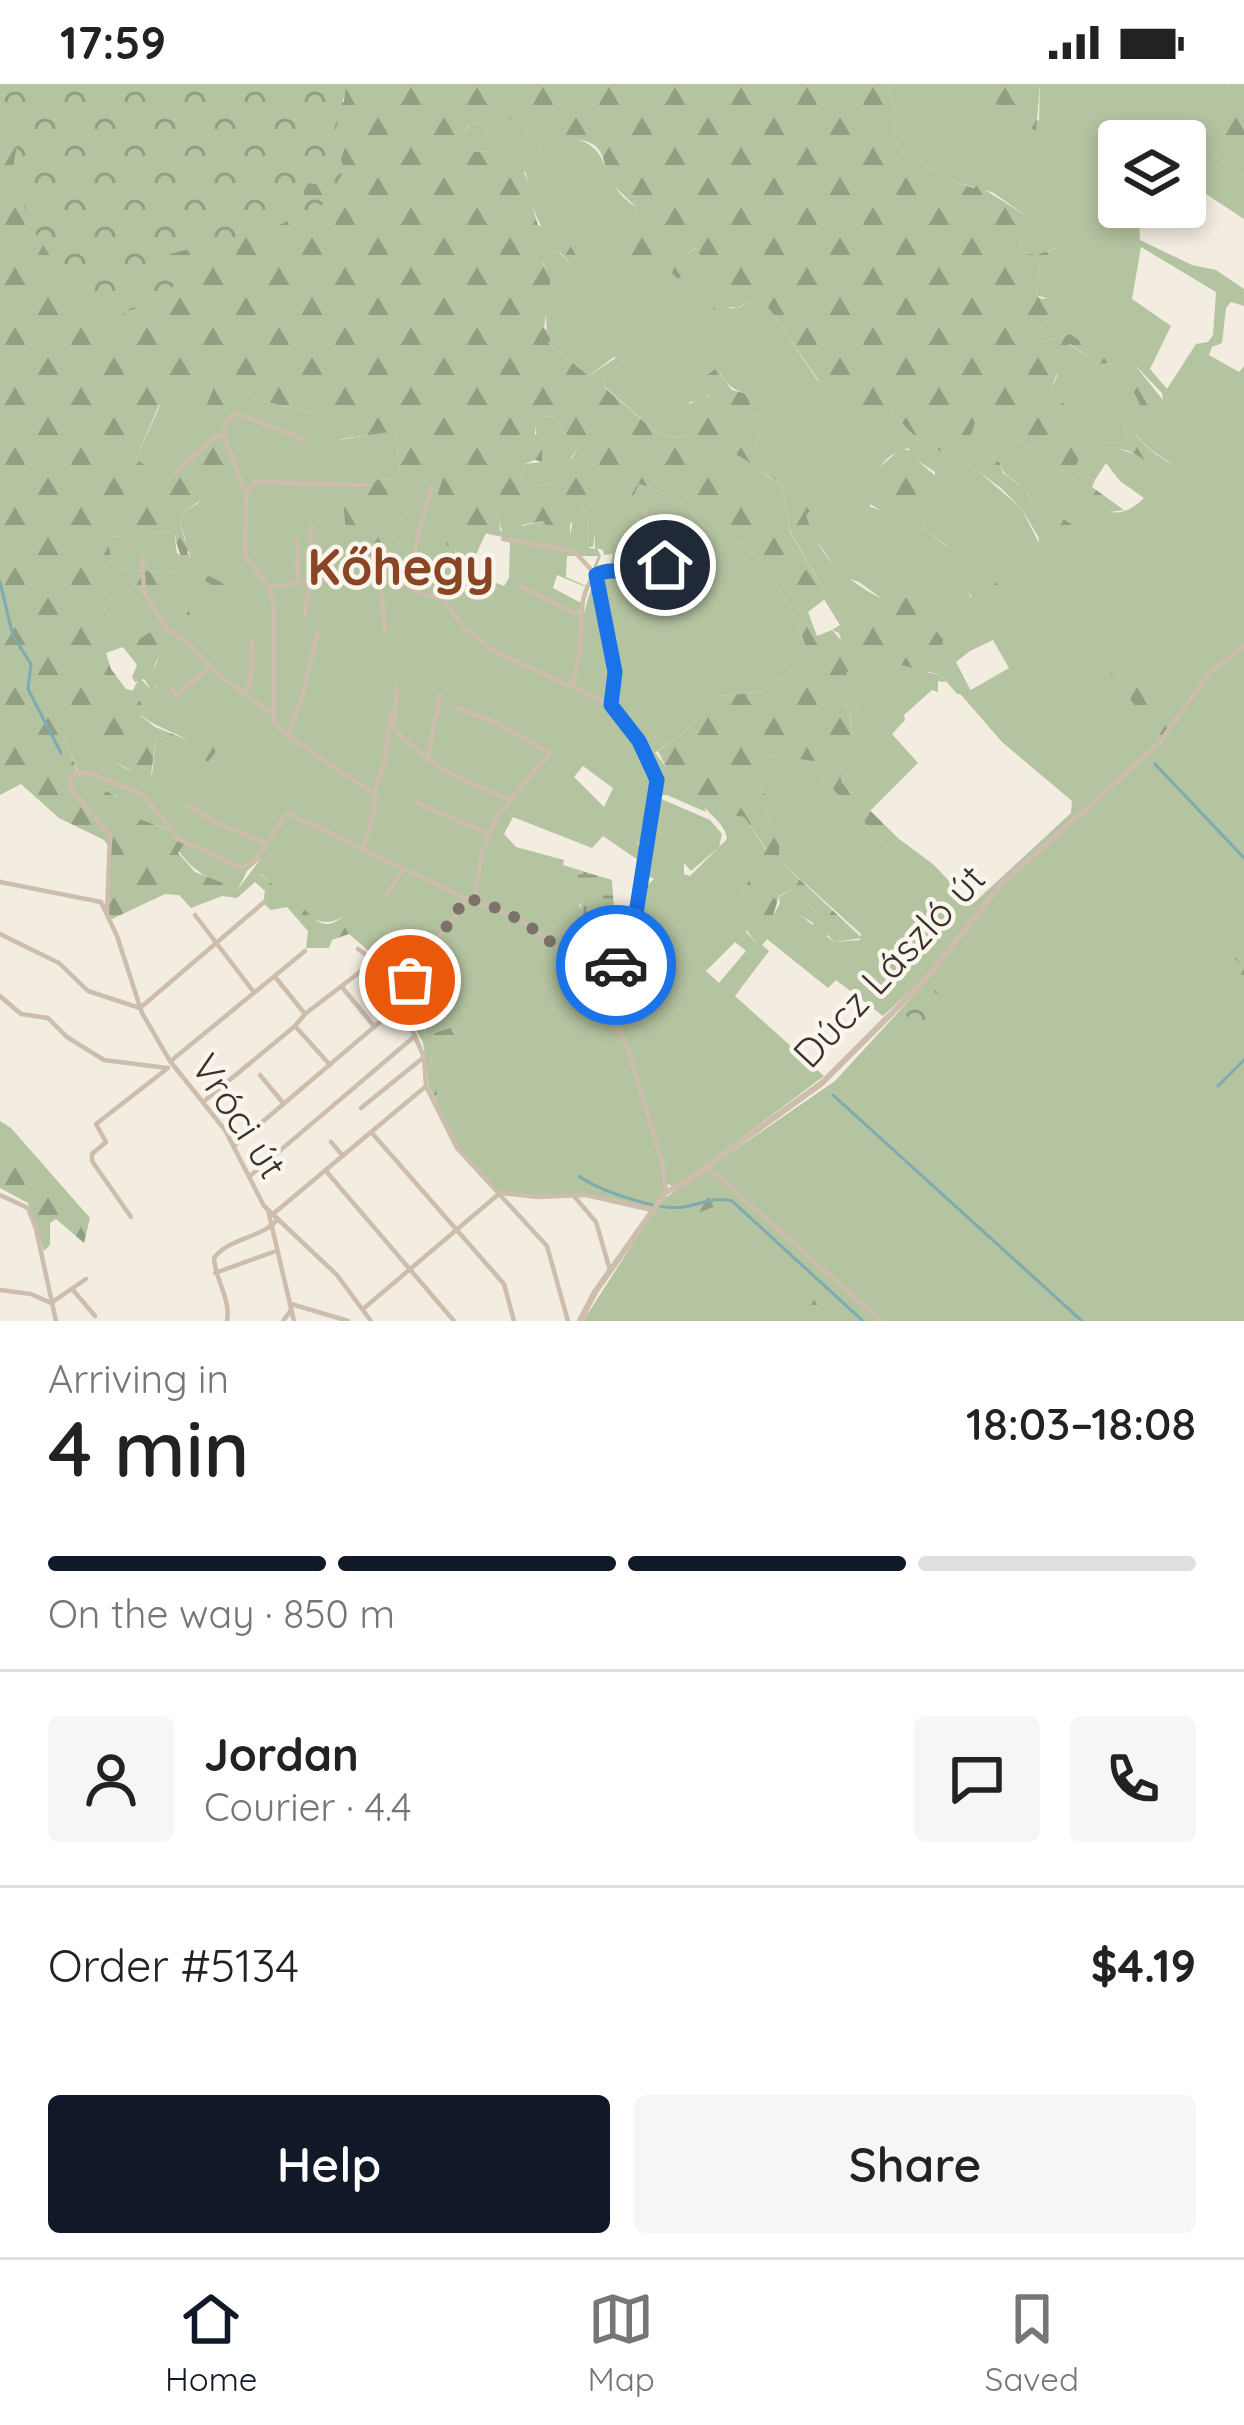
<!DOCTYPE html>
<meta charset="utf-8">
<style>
:root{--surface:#fff;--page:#f6f6f6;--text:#222;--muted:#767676;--line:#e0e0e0;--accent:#111827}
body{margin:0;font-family:Quicksand,sans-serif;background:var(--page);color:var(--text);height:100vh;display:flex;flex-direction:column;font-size:45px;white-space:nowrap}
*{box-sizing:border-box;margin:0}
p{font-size:39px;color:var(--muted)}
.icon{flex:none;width:66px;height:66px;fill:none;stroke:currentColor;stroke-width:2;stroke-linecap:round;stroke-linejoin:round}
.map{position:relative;height:1237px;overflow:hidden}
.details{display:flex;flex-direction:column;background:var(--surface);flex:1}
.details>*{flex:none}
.controls{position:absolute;left:1098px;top:36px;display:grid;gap:24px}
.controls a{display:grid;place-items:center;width:108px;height:108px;border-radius:12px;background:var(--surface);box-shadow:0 6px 18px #0003;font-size:60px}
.pin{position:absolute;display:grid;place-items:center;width:102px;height:102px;color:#fff;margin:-51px;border:6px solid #fff;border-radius:50%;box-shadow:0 3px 12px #0007}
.courier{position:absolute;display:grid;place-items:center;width:120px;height:120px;margin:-60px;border:9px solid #1a73e8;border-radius:50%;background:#fff;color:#222;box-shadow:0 3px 15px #0007}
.overview em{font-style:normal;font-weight:600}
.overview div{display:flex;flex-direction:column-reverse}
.overview{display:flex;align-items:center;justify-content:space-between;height:204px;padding:0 48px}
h1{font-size:78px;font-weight:600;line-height:90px}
.bar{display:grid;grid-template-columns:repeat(4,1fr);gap:18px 12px;align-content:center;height:144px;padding:0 48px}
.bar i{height:15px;border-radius:9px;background:var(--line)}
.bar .current{background:var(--accent)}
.bar p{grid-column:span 4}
.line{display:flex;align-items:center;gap:30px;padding:0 48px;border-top:3px solid var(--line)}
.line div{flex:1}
.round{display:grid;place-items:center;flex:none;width:126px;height:126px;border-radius:12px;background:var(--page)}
.button{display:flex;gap:24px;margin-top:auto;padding:24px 48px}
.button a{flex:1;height:138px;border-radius:12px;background:var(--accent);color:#fff;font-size:48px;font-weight:600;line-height:138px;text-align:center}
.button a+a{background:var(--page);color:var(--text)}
.status{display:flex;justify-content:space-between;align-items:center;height:84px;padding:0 60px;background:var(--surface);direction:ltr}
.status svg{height:33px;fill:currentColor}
.dock{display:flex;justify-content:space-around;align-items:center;height:168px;border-top:3px solid var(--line);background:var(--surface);font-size:33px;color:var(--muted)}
.dock a{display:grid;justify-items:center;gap:6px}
.dock .current{color:var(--accent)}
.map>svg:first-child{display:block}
.green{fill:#b4c3a0;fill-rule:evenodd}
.forest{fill:url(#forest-firs);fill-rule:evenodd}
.wetland{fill:url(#wetland-marsh)}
.park{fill:url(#park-crowns)}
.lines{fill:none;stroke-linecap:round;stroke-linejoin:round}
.stream{stroke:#7faab0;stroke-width:3}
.minor{stroke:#ccbdac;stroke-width:4.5}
.tertiary{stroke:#ccbdac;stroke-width:6}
.done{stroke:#7b726a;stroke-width:12;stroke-dasharray:0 21.6}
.route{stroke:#1a73e8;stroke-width:15}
.labels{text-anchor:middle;stroke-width:9;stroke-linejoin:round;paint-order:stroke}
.street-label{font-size:39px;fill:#3a312b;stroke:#faf5ed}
.district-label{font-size:51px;font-weight:bold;fill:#894524;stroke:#faf5ed}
</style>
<div class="status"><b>17:59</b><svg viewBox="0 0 49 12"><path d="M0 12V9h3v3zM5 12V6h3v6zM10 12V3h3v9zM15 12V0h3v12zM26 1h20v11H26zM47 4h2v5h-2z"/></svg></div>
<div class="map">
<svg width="1244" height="1237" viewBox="0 0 1244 1237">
<defs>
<pattern id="forest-firs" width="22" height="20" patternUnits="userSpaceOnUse" patternTransform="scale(3)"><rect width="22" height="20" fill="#b4c3a0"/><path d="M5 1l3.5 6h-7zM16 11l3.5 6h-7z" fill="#939f83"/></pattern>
<pattern id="wetland-marsh" width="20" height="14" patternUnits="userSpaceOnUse" patternTransform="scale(3)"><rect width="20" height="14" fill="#b4c3a0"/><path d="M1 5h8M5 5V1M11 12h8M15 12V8" fill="none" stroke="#939f83"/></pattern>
<pattern id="park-crowns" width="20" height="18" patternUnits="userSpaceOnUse" patternTransform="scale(3)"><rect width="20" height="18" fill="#b4c3a0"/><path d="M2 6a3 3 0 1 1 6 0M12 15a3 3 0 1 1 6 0" fill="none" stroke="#939f83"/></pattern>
</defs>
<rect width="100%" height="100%" fill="#f3ece0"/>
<g class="green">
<path d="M888,0H978L1039,37L1040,0H1230L1201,34C1203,64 1220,76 1244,91V135L1203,108L1185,110V57H1119V123H1138L1140,156L1192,181L1216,186L1244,205V222L1231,218L1226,224L1222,259L1212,263L1209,271L1239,288L1244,282V1237H583L654,1127L615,1115L586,1111L538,1113L500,1109L457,1064L438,1023L431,974L437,958L507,929L426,952C424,939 426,915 420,905C402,874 366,855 351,823C323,863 285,813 261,789L264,772L247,787L238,805C201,794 182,780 167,745L136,734L118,713L80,692L65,655L69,644C100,659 113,689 152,691L156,653L186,664L208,677C202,670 197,661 188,656C163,642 112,631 140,594L151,606L157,603L151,593L159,572L140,555L108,551L104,524L116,509L143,506L178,489L113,485L106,453C129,453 152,446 174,449L177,469L192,479L180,437L185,426L197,420L216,401L167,396L136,375L160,321L196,293L215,303L230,334L254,315L326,332L340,356L396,346L399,387L391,395L330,401L384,481L391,457L425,393L443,397L456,464L452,490L468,488L504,502L509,494L510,457L530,459L484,449L498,422L500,447L544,437L569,457L577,414L588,431L589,464L595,465L594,408L604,393L616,411L629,418L639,400C669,408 687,422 708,445C755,450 793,522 806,563L791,587L764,607L721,612L681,651L650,672L655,701L643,758L637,759L642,763L641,778L603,752L592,764L513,733L504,750L516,763L564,776L563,781L579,786C570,834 592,837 625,867L633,862L642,806L654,795L651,793L642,801L659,714L710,736L722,750L719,763L691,787L684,779V790L690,792L727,755C725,738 708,731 699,716L718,727L744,733L766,766L743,807L748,830L746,848L756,858L760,840L785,856L773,832L780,819L779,813L792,805L816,828L813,833L800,831L834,858L860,856L861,850L779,776L766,724L767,712L760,702L778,690L763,688L759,692L755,684L766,671L822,678L823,695L891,767L899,755L933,780L968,817H976L1071,729L1072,717L1002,658L943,590L934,586L925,588L941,591L946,598L938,597V608L932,606L904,631L905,636L892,650L918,679L870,727L841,698L875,658L857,619L865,656L858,664C848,648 855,627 841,614L846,573L839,549L832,546L840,541L783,449L723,374L729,368C749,374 761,392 782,399L790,448L826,510L858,518L878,569L919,584L942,586L972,611L969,607L1009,584L993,556L970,567L962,558L941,566L942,555L897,503L882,515L859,498L842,492L810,448L799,402L784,376L754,363L759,350L747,310C729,305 721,295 716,277L715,286L707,290L710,310L701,317L689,318L693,352L662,353L605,303L604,292L623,277L614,273L589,292L547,258L546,230L559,228L550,216L560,212L550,201V188L542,178L550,169L559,168L593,204C556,162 532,147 526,89L493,68L462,67L466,44L471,39L483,40L489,53L498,29L527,42L525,66L551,63V52C622,54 591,94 636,123L638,146L630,160L678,174L697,164L721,204L714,225L739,224L759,209L818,297H828L843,321L890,327L917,355L978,387L1021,424L1039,459C1038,437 1038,417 1020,401C1010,392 1004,393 1000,379L967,359L977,332L1003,345L1077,398L1082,415C1106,431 1123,435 1144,414L1120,397L1106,379L1095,396L1073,387L1084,361L1117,364L1182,388C1164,372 1137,363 1131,338L1163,316L1162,309L1134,280L1121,284L1141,320L1128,328L1132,330L1125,343L1128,359L1099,358L1051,306L1057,292V267L1069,260L1098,280L1112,279L1070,250L1042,258L1036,245L1073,222L1036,211L1040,182L1060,171L1055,164L1036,171L1025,169L1020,161L1022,149L1038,144L1034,137L992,108L957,99L901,67L894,53L895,28ZM1141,163L1216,208L1213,251L1208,258L1196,260L1167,305L1150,285L1171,242L1132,215ZM908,364L917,376L935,388V415L922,443L1011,511L971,513C949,485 907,430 870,423C874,395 877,372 908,364ZM597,464L603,466L604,471L613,470L610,483L596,488L582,535L578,529L583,520L553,504L557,491L588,504L601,472ZM567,472H598L586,502L566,493ZM583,682L613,704L604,723L574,693ZM767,855L828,904L836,896L883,932L922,896L925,899L835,997L662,1116L668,1100L672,1102L689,1093L824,992L735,912L769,867L762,861ZM735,858L746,867L719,899L706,887Z"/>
<polygon points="545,332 552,333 578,364 553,399 536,402 521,393 525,380 541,378 535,342"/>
</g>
<g class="forest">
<path d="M0,0H282L344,18L345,0H888L895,28L894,53L901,67L957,99L974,104L977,101L1043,142L1045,145L1022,150L1020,161L1025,169L1036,171L1056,164L1060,172L1040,182L1036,211L1042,215L1073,211V222L1036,245L1043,258L1070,250L1113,279L1098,280L1070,260L1057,267L1061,278L1051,306L1099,358L1128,359L1125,343L1131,330L1126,328L1140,320L1121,284L1122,279L1134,280L1163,316L1131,338C1137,363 1163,374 1183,387C1160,392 1146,373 1125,366C1109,362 1099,368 1084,362L1074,387L1095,396L1092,403L1124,426L1103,429L1082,415L1077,398L1003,345L977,333L968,359L1000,379L1003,389L1024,404L1037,425L1045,423L1071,440L1070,485L1060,489L1021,424L1002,405L978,387L917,355L890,327L843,322L828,297H819L759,210L738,224L730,223L723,231L713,225L720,204L696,164L679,174L686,182L685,194H677L666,183L649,190L625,165L638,146L636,123L607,95C604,48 581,59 552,52V63L511,69L472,62L525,66L527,42L498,30L489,53L483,40L472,39L466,43L463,67L493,68L518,75C530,95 530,119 538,141L564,150L596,208L560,168L550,169L542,179L550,187V201L562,211L551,216L560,228L546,230L544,244L553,251L548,259L589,292L623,269V277L604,292L605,304L662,353L693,352L689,338L679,331C685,316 699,319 710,311L702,294L714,286L716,277L723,272L726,277L720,290L732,306L747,310L759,350L754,363L785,376L799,402L811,405L814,424L806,431C818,473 846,496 882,515L897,503L943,555L942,565L953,557L962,558L970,567L956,578L973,611L957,610L941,591L893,579L896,583L883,596H873L860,587V582L878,585L891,579L853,562L863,563C854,547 846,535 857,519L826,510L790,447L782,399C760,391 749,374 729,368L724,373L783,449L825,515L808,528L817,552L832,546L848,564L846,574L856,583L846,589L850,597L841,614C855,627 847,649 859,663L864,656L857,618L862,617L876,658L841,698L899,755L892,768L823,695L821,678L766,671L755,684L760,691L765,681L777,683L779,690L760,702L767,712L774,713L766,724L771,744L777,739L789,750L779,763V776L862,854L834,858L828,851L824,855L811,847L813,839L795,828L813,833L816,828L792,805L779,812L773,832L786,857L761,841L760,857L756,858L743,842L747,830L743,807L766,765L744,733L711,728L702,717L706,728L667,711H658L660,686L634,641L666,683L658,667L681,651L721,612L764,607L791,587L806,563C793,522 755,450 708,445C687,422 669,408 639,400L630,419L607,409L603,396L594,408L599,418L593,463H589L588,431L580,418L581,432L570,440V457L557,456L543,437L522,441L516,452C496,451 502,440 497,425L468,488L452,490L456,465L446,461L451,438L433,425L442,397L425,394L391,457L384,481L349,485L344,426L329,424L330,400L391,395L399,387L396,347L341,355L340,365L333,366L323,359L326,332L254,315L241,333L230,334L226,347L214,350L201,335L214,303L196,293L179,331L159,321L136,375L167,396L216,353H224L235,393C215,401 204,417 185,426L180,437L185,457L199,459L187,468L199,487L247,511L223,510L224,520L219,519L203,530L196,562L175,546L183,542L190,521L202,523L213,502C185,482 182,482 174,449C152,446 130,453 107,453L113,485L178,489L177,503L116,509L104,524L108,550L133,540L141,554L165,539L178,555C155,574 150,578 157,607L151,606L144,595L135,598L132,593L137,581L123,563L106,569L111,585L126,605L136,607L132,614L134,619L141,617V632L155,643L193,658L215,625L234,643L208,678L186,664L156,653L151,692L138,690L103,672L90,675L91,662L79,657L80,650L69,645L65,655L79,691L133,722L137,734L166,745L169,742L184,760L178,769L195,788L238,805L265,769L261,790L277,805H289C309,831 325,860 352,821C362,848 389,861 403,885L412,886L410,893L424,909L422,934L426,952L502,927L511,928L437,958L431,975L439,1022L429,1003L423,958L412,940V913L386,882L349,850L332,856L329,864H306L308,847L287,823L271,826L263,819L265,807L255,798L237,814L222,812L191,824L179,811L165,810L112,835L107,828L110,764L104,756L59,734L21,700L0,711ZM545,332L552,333L578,364L572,374L554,383L553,399L536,402L521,392L525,380L535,376L542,378V356L535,350V342Z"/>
<polygon points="978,0 1040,0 1036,47 997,22 995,13"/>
<path d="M1230,0H1244V91C1220,76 1203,64 1200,34Z"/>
<path d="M901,364L914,368L917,376L939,395L935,415L922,443L946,462L957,466L964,475L978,480L981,487L1012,511L1002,519L986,524C951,499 930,458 894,434C878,423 867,422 855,406Z"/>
<path d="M1110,589L1124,595L1132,593C1148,608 1157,627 1167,644L1160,654Z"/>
<polygon points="1101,730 1185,801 1190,807 1183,817 1104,744 1097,732"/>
<polygon points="1197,817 1244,866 1244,894 1241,890 1244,884 1188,824"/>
<polygon points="0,1037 11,1044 90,1134 84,1159 56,1135 50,1139 50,1161 44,1167 28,1119 0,1104"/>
<path d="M718,1108C748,1109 777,1151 800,1169L798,1181L810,1180L846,1208L874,1237H855L834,1222L824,1227L820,1237H802L816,1212L796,1189L799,1183L787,1185L788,1178L770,1167L756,1145L724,1121C702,1123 681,1144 664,1123L676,1112Z"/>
</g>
<polygon class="wetland" points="579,786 612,796 614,827 635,835 625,867 580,827 581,821 574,814"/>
<g class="park">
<path d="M0,0H347L333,57L346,61L341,75L344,86L337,101L303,99L305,114L338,113L271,145L161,172L169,180L175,200C166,212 142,225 125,227L109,247L112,236L109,233L103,238L100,236L103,229L91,225L94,220L82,203L73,208L26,134L22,109L10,104L17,59L0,43Z"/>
<polygon points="928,899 947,917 921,945 901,927"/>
</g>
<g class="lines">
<g class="stream">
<polyline points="0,498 13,552 31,580 28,605 61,669"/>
<polyline points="1155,680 1244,774"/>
<polyline points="1218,1002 1244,976"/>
<polyline points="833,1011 1082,1237"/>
<path d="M579,1092C599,1107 659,1127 684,1123C703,1120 712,1112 732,1117L863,1237"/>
</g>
<g class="minor">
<polyline points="222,350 227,335 237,330 306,356"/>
<polyline points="175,389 215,353 224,352 246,410 245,472 269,503"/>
<polyline points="246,410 255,398 368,401"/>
<path d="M503,455L574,467L596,491C575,512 584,543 579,570C577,580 574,590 573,600"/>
<polyline points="297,456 298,497"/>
<polyline points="142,473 144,509 167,545 187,558 216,589 272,629"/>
<polyline points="379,487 385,547"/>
<polyline points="269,503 389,488 415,507 443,516 463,542 492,566 611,621 653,682 655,709 632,855 599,906"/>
<polyline points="522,503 580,532"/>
<polyline points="269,504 274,524 274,638 284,649 374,710 375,722 363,767"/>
<path d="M415,507C407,474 424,434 432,402"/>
<polyline points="305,531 310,495 311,441"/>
<path d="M397,604L394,644C430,683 459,695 508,715"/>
<polyline points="171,605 177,611 210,583"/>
<polyline points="245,610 251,595 252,557"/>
<path d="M611,621L615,588L596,491C618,479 640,500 663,489L664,474L645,428"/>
<polyline points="457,624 493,637 550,669 496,734 482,769 474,816"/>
<polyline points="288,652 303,610 318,547"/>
<polyline points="427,677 440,611"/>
<polyline points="374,710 385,675 391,629"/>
<polyline points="417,719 489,750"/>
<polyline points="188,721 214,738 266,759"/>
<polyline points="1087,725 1161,657 1208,590 1244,562"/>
<polyline points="0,798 101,818 117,852 142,929 170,977 225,1046 264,1122 337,1191 371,1237"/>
<polyline points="385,813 404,784"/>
<polyline points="107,828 110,752 71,705 70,695 76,689 89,689 142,710 180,756 241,783 255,777 287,729 467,815 516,833 566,869 599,906 628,965 662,1078 666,1108"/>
<polyline points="195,831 253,907"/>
<polyline points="0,850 59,879 88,907 140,924 263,819"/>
<polyline points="358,865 383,883 407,915 409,939 424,973 426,1002 457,1064 547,1162 568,1237"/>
<polyline points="429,867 451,876"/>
<polyline points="276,894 305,930"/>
<polyline points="342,903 373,941"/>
<polyline points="429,908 419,908 411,893 467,815"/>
<polyline points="0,912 21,930 48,934 67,953 104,976 167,984"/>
<polyline points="295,942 330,981"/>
<polyline points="172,976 305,867"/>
<polyline points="260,991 284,1020"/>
<polyline points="203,1018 295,942 305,930 373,878"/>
<polyline points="361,1024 424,973"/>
<polyline points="372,1049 504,1200 514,1237"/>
<polyline points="331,1058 343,1072"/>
<polyline points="234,1062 407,915"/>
<polyline points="707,1082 881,1237"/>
<polyline points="326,1087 454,1237"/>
<polyline points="250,1092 415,952"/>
<polyline points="500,1109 538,1113 586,1111 652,1126"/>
<polyline points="0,1111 28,1124 36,1145 56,1237"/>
<polyline points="573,1111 596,1138 610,1186"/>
<polyline points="268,1126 294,1237"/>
<polyline points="273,1130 425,1003"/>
<polyline points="131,1133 92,1077 92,1070 106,1058 96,1040 168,984"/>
<polyline points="215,1189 276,1167"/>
<polyline points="0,1206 31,1210 51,1219"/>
<polyline points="73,1206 95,1232"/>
<polyline points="51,1219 86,1195"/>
<polyline points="291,1220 348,1237"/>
<polyline points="363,1225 500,1109"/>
<path d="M227,1237C231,1214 215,1196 214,1174C230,1153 261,1155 278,1135"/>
<polyline points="283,1237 291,1226"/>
</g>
<polyline class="tertiary" points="580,1237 595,1208 666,1108 684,1099 822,999 924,897 1002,799 1085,726"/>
</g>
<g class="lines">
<path class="done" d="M410,896L466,814C520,827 564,865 599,906L616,881"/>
<path class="route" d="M616,881L632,855L657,696L639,657L611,621L615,588L596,491C618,479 640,499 663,489L665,481"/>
</g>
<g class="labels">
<g class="street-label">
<text transform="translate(889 882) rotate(-47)" y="14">Dúcz László út</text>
<text transform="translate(239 1032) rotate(57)" y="14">Vróci út</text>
</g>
<g class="district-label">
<text x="401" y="501">Kőhegy</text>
</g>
</g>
</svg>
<div class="controls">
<a><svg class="icon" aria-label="layers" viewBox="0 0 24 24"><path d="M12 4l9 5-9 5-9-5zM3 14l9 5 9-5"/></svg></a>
</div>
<div class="pin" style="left:410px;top:896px;background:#ea580c"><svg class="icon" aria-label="bag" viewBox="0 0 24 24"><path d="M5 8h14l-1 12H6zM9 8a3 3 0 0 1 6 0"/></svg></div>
<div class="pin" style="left:665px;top:481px;background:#1f2937"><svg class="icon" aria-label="home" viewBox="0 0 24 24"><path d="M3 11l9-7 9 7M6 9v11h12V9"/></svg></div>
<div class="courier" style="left:616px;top:881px"><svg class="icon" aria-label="car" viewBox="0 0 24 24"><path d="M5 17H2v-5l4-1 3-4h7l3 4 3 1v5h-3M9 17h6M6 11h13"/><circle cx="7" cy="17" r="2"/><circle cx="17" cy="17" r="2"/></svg></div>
</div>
<section class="details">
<div class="overview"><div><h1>4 min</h1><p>Arriving in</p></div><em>18:03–18:08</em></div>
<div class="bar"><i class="current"></i><i class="current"></i><i class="current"></i><i></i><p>On the way · 850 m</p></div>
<div class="line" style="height:216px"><a class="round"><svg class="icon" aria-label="person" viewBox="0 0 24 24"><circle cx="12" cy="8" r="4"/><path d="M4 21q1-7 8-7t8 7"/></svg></a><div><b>Jordan</b><p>Courier · 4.4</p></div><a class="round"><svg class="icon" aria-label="chat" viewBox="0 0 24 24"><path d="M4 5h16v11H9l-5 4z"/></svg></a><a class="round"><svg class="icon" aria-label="phone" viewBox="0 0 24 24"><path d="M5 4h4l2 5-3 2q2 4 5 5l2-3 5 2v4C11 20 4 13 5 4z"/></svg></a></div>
<div class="line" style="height:156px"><div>Order #5134</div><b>$4.19</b></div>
<div class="button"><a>Help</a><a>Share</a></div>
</section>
<nav class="dock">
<a class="current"><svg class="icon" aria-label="home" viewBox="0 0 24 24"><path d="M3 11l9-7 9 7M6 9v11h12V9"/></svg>Home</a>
<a><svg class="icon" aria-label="map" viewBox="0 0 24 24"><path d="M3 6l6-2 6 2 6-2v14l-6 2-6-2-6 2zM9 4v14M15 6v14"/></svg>Map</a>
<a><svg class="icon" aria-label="saved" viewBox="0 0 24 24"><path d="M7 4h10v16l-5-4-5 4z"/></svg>Saved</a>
</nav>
